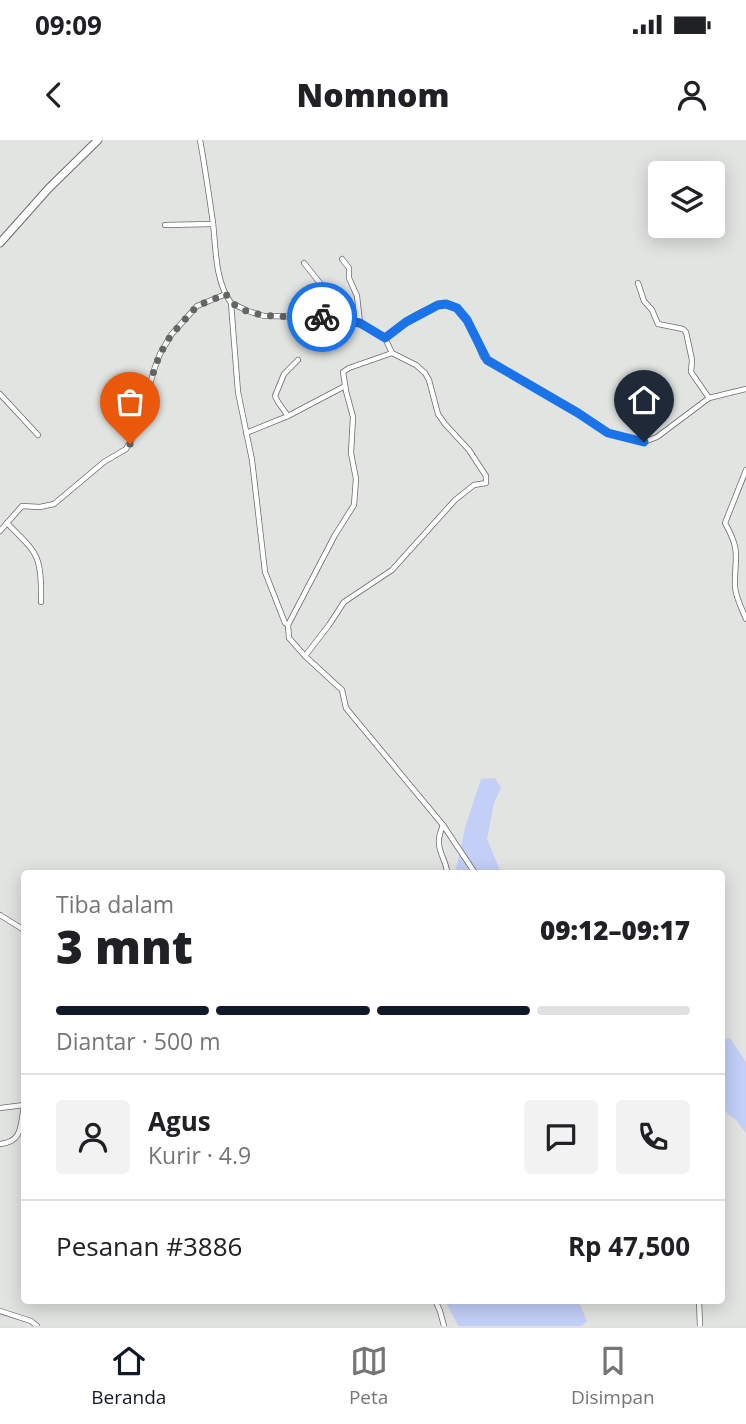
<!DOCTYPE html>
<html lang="id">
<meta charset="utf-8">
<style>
:root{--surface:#fff;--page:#f2f2f2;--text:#202124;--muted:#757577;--line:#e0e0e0;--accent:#111827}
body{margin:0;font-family:"Open Sans",sans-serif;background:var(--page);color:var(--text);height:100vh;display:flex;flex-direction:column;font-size:26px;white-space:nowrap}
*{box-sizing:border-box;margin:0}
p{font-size:23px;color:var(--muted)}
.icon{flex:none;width:38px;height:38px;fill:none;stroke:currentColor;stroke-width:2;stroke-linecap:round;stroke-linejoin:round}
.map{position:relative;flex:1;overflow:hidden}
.sheet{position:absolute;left:21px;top:730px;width:704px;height:434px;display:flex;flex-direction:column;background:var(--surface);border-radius:7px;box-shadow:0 4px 18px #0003}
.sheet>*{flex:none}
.controls{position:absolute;left:648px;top:21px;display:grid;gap:14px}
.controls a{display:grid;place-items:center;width:77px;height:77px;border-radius:7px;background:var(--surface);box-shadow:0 4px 18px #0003;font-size:35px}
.pin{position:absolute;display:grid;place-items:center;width:60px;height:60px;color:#fff;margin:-72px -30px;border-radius:50% 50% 50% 0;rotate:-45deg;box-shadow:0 0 7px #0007}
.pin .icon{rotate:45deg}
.courier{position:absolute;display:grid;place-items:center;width:70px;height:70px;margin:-35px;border:5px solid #1a73e8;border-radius:50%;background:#fff;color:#222;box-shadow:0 2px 9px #0007}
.summary em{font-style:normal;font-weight:800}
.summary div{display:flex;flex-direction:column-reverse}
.summary{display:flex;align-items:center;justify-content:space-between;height:119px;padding:0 35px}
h1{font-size:46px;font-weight:800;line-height:52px}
.bar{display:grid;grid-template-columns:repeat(4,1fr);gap:10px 7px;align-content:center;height:84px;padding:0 35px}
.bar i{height:9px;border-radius:5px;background:var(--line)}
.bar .current{background:var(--accent)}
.bar p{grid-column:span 4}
.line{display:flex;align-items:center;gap:18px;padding:0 35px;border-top:2px solid var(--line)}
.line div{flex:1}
.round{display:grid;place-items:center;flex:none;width:74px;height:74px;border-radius:7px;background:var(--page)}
.status{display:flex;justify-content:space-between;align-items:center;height:49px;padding:0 35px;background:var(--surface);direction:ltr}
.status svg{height:19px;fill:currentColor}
header{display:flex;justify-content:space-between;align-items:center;height:91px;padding:0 35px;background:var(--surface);font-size:32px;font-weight:800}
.menu{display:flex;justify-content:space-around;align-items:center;height:98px;border-top:2px solid var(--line);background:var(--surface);font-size:19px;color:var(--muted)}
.menu a{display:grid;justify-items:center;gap:4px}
.menu .current{color:var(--accent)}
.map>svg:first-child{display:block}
.green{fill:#c3cff7}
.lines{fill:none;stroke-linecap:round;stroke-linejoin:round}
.street-casing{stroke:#696c69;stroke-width:6}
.secondary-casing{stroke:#696c69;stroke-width:9}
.street{stroke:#fff;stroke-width:4.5}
.secondary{stroke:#fff;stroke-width:7}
.done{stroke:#636563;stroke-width:7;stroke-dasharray:0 12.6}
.route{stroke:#1a73e8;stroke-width:9}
</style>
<div class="status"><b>09:09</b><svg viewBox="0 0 49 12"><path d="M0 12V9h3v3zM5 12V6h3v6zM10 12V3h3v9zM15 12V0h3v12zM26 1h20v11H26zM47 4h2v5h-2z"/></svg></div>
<header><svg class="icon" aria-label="back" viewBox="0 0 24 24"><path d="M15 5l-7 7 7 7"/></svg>Nomnom<svg class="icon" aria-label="person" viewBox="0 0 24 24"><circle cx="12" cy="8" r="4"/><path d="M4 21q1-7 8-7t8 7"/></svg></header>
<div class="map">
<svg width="746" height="1186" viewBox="0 0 746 1186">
<rect width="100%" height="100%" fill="#e1e4e1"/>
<g class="green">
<polygon points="495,638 501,648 494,663 487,699 501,733 455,733 465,688 481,639"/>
<polygon points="730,898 746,922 746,993 737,981 721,968 721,900"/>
<polygon points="445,1160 578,1160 587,1181 582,1186 458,1186"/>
</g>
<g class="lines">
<defs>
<g id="street">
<path d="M200,0C205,27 209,55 213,83C216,109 215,141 231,163L238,252L252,320L265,432L285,483L288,485L289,498L305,516L342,550L346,568L443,685L475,733"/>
<polyline points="165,85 213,84"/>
<polyline points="342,119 349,128 349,138 357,156 360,183"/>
<polyline points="304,123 320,143 325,177"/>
<polyline points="638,143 644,161 652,170 658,184 683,189 686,192 692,220 691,232 709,258"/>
<path d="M231,163L248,171L264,176L325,177L360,183L385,198C398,185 440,154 457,168C469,177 477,203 483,217L487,220L578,273L608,293L644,302L657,297L709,258L746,249"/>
<polyline points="0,254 38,295"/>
<polyline points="288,276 278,262 275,256 284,234 298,220"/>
<polyline points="246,293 288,276 345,246"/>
<path d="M746,330L725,383C742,413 734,417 735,447C736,458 742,469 746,479"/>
<path d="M7,383C17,394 34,407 38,422C42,435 41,449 41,462"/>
<polyline points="0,391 22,366 40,367 54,364 104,322 126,309 133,297 137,276 147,254 155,227 160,214 171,195 197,166 226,154"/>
<polyline points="288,485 335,395 354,365 356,339 351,313 353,277 346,251 343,232 349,228 392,213"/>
<polyline points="305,516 329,485 344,462 392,430 455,360 474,345 486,343 486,336 469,310 445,284 438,274 429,240 425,233 416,225 392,213 385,198"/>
<path d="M443,685C441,691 438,697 439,703C439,714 447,722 447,733"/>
<polyline points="0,775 24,790"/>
<polyline points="0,968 24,965"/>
<path d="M0,1004C23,1002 20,985 24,967"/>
<polyline points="435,1160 440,1171 444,1186"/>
<polyline points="699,1160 700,1186"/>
<polyline points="0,1171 31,1181 37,1186"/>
</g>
<polyline id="secondary" points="0,103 49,48 98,0"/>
</defs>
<use href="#street" class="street-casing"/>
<use href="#secondary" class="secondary-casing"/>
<use href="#street" class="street"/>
<use href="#secondary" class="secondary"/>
</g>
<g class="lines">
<path class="done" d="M130,304L133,297L137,276L147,254L155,227L160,214L171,195L197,166L226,154C239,183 295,175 322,177"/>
<polyline class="route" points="322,177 360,183 385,198 406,182 438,165 446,164 457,168 467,180 487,220 578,273 608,293 644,302"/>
</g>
</svg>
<div class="controls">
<a><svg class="icon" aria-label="layers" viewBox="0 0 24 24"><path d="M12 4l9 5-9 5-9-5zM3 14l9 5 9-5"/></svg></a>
</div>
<div class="pin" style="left:130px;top:304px;background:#ea580c"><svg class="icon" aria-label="bag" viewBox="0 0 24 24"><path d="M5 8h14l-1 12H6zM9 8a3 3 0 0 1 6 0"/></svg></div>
<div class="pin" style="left:644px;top:302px;background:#1f2937"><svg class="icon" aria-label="home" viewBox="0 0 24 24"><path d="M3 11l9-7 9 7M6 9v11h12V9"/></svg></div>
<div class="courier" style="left:322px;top:177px"><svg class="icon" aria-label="bike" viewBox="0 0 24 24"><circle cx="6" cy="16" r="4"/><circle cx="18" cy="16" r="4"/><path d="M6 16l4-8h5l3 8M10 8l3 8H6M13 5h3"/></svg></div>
<section class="sheet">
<div class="summary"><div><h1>3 mnt</h1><p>Tiba dalam</p></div><em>09:12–09:17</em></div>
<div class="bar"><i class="current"></i><i class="current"></i><i class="current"></i><i></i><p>Diantar · 500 m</p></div>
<div class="line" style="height:126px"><a class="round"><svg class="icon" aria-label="person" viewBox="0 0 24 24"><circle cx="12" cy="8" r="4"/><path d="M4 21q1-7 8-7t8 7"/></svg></a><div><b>Agus</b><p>Kurir · 4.9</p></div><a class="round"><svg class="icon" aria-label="chat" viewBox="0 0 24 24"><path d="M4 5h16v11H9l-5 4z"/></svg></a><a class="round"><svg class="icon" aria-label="phone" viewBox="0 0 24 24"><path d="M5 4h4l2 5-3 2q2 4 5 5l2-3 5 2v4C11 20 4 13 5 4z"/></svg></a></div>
<div class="line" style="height:91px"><div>Pesanan #3886</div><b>Rp 47,500</b></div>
</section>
</div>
<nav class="menu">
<a class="current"><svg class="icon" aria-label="home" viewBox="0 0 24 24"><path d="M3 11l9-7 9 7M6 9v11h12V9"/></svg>Beranda</a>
<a><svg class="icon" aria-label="map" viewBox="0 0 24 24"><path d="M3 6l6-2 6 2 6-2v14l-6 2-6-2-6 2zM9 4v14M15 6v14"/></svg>Peta</a>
<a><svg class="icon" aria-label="saved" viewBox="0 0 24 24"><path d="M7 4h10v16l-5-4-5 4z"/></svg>Disimpan</a>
</nav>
